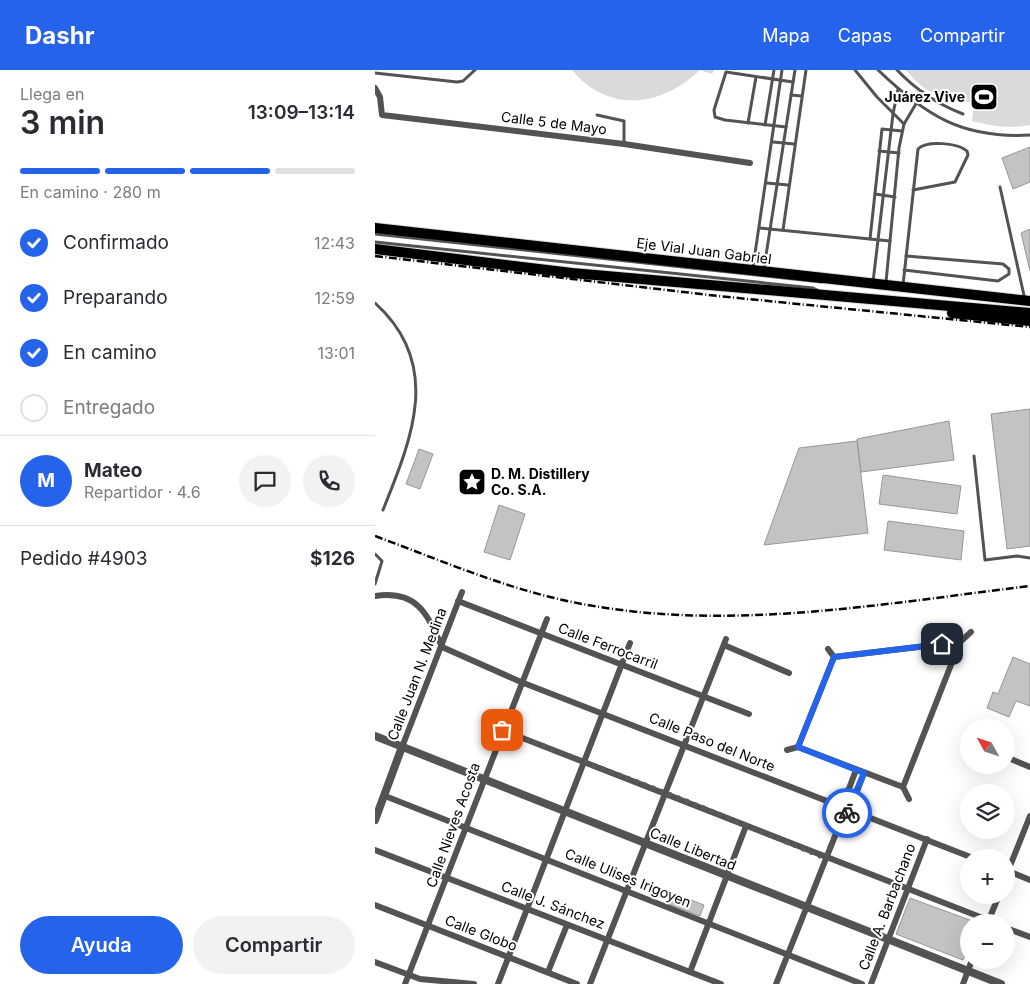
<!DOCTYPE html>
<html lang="es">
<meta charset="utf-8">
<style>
:root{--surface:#fff;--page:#f2f2f3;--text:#2b2b33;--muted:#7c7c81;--line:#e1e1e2;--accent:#2563eb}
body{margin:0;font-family:Inter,sans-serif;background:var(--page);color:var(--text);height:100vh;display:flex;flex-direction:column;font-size:19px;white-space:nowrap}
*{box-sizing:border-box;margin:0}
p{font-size:16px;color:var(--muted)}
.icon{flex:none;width:28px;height:28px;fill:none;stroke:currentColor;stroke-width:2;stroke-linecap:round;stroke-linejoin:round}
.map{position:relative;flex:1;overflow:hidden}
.sheet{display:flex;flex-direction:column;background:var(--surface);width:375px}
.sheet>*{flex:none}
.needle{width:32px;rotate:310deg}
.tools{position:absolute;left:585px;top:649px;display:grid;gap:10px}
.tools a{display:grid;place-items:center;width:55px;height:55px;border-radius:50%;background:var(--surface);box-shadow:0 5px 20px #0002;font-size:25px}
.pin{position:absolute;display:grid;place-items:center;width:42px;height:42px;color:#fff;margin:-21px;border-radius:10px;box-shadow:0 2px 8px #0006}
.courier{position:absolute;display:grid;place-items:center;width:50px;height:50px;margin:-25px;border:4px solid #2563eb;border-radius:50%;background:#fff;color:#222;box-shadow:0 1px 6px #0007}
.overview em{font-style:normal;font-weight:600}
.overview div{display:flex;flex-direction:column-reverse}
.overview{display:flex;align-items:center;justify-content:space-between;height:85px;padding:0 20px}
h1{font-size:32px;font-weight:600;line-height:38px}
.bar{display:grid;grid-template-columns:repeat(4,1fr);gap:8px 5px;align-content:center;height:60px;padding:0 20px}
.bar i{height:6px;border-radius:4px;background:var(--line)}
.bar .selected{background:var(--accent)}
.bar p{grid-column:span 4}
.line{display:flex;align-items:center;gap:12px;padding:0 20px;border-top:1px solid var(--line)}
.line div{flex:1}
.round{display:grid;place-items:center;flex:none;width:52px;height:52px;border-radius:26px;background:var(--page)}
ol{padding:0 20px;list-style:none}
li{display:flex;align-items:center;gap:15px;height:55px}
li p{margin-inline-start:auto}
li .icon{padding:5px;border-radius:50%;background:var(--accent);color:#fff;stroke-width:4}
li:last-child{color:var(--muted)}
li i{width:28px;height:28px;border:2px solid var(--line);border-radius:50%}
.primary-button{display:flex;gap:10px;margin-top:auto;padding:10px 20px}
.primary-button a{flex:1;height:58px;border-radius:30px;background:var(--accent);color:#fff;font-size:20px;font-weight:600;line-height:58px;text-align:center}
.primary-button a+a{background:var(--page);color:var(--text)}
header{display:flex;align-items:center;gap:30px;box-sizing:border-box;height:70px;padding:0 25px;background:var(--accent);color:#fff}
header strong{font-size:24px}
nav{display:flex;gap:28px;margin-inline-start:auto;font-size:18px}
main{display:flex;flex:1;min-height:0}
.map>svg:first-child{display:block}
.green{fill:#dadada}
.building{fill:#c3c3c3;stroke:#979797}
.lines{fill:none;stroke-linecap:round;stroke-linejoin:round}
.primary-casing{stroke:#dbdbdb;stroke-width:12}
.service{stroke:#535353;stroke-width:3}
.minor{stroke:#535353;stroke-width:6}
.tertiary{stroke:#535353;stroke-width:8}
.primary{stroke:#000;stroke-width:10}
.rail{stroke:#000;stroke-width:2.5;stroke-dasharray:8 2.5 1 2.5;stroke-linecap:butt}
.done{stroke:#595959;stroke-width:5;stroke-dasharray:0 9}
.route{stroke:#2563eb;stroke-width:6}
.labels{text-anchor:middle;stroke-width:4;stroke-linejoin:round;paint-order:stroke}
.poi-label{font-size:14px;font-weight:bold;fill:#000;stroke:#fff;text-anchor:end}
.street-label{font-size:14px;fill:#000;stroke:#fff}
</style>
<header>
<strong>Dashr</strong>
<nav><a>Mapa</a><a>Capas</a><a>Compartir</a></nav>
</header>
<main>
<section class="sheet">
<div class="overview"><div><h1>3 min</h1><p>Llega en</p></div><em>13:09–13:14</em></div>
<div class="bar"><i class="selected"></i><i class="selected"></i><i class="selected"></i><i></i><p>En camino · 280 m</p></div>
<ol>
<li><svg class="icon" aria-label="check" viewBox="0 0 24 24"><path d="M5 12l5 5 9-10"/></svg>Confirmado<p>12:43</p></li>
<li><svg class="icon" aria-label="check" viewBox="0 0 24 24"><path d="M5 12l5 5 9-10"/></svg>Preparando<p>12:59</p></li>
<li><svg class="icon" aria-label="check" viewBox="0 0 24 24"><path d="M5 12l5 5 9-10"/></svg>En camino<p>13:01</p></li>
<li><i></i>Entregado</li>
</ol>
<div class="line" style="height:90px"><b class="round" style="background:var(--accent);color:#fff">M</b><div><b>Mateo</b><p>Repartidor · 4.6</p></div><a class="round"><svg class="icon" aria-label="chat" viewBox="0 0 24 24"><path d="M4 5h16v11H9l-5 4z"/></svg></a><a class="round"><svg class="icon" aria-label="phone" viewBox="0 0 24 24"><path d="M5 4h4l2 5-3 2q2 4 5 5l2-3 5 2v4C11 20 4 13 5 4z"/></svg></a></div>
<div class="line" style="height:65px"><div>Pedido #4903</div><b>$126</b></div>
<div class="primary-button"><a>Ayuda</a><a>Compartir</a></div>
</section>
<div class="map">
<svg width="655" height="914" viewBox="0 0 655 914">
<rect width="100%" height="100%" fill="#fff"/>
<g class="green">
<path d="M197,0H339L337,4L325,0C286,37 234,44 197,0Z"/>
<path d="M531,0H655V55C634,59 617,56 597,51L599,33C568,29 551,25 531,0Z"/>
</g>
<g class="building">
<polygon points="655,77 655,112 638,119 627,88"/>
<polygon points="655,159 655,201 646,163"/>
<polygon points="655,339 655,476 632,479 616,344"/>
<polygon points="574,351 579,390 486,402 482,369"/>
<polygon points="482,371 493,463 389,475 424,378"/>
<polygon points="44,379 58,384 45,419 31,414"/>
<polygon points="508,405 586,416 582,444 504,434"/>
<polygon points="124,435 150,444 135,490 109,482"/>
<polygon points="513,451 589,461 586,490 509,480"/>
<polygon points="638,587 655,594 655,636 641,631 634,647 612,638 618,622 623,624"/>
<polygon points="297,823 329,835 325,846 293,834"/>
<polygon points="535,828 600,852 594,852 594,874 588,890 521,864"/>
</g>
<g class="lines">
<defs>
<g id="primary">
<polyline points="0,158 655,231"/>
<polyline points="0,179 197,203 655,243"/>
<polyline points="577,243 655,251"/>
</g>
</defs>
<use href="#primary" class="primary-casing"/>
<g class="service">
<polyline points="480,0 502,27 529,54"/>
<path d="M503,0C550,45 587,69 655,65"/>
<path d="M522,0C541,20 562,34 588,44"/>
<polyline points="0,3 82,12 88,11 100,0"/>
<polyline points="416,25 426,26"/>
<polyline points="222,45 249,51 249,73"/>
<polyline points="373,53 381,7"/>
<polyline points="390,55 399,0"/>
<polyline points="411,57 350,50 340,47 339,40 351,2 418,12"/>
<polyline points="398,72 419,74"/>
<polyline points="504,81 524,83"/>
<polyline points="392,113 413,115"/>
<polyline points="625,117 650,230"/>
<polyline points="500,124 520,127"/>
<polyline points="385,158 515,171"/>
<polyline points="408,160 431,0"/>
<polyline points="0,164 447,212"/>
<polyline points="495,169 507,59 527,61"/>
<polyline points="0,172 438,218 444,221"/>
<polyline points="378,197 407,0"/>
<polyline points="389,198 420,0"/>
<polyline points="529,200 623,211 634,204 634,199 628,194 531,186"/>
<polyline points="498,212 518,44 523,19"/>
<polyline points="511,212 524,78 529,54 548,22"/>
<path d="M528,215L543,79C552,70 583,73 592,81L593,85L580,112L538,120"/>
<path d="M0,233C68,294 37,368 8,440"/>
<polyline points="599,386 610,490 642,486 655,488"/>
<polyline points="0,484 7,491 0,514"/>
</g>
<g class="minor">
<polyline points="0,18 5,27 7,45 249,74 375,93"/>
<path d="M0,526C42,520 52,543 67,577L146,612L598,788"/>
<polyline points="83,531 374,644"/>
<polyline points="349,575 414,603"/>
<polyline points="453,579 459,587"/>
<polyline points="459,587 585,572"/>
<polyline points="127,660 618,852"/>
<polyline points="27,677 87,522"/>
<polyline points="423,677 528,717"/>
<polyline points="423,677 459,587"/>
<polyline points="412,680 423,677"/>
<polyline points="631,687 655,697"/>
<polyline points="528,717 585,572 596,562"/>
<polyline points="528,717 534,729"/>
<polyline points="10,726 487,914"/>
<polyline points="466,751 467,737 481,700"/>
<polyline points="0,780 346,914"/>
<polyline points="631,800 655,810"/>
<polyline points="631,806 655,746"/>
<polyline points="0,835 202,914"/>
<polyline points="613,852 624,825"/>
<polyline points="631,858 655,867"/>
<polyline points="0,892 45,909 99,914"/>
<polyline points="173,902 192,855"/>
<polyline points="315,902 371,756"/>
<polyline points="30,914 172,549"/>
<polyline points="123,914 255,573"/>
<polyline points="215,914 351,569"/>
<polyline points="401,914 466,751 475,740 489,703"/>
<polyline points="496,914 552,769"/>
<polyline points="588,914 597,890"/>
</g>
<g class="tertiary">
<polyline points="0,666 626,914"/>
<polyline points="0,750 27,677"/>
</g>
<use href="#primary" class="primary"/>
<g class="rail">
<polyline points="0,186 343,226 655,257"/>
<path d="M0,466C57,487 115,512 175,527C333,566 496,535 655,516"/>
</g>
</g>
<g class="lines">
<polyline class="done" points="127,660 307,729 450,788 466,751 472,743"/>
<polyline class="route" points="472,743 489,703 423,677 459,587 567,574"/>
</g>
<defs>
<symbol id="stadium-square" viewBox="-11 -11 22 22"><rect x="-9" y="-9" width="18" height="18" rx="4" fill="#000" stroke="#fff"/><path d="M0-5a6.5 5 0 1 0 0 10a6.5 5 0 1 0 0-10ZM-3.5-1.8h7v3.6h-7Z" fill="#fff"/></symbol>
<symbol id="sight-square" viewBox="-11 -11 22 22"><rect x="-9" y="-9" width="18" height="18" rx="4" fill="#000" stroke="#fff"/><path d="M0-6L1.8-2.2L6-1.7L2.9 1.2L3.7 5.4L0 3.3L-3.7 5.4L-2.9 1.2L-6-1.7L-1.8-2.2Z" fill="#fff"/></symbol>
</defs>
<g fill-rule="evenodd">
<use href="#stadium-square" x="593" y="11" width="32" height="32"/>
<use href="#sight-square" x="81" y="396" width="32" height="32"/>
</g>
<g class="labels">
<g class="poi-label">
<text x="590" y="32">Juárez Vive</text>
<text x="116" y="409" text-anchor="start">D. M. Distillery<tspan x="116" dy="16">Co. S.A.</tspan></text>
</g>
<g class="street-label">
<text transform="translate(179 53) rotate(7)" y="5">Calle 5 de Mayo</text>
<text transform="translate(329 181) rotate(7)" y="5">Eje Vial Juan Gabriel</text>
<text transform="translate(233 576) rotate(21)" y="5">Calle Ferrocarril</text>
<text transform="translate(42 604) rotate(-69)" y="5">Calle Juan N. Medina</text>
<text transform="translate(337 672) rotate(22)" y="5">Calle Paso del Norte</text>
<text transform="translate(78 755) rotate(-70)" y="5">Calle Nieves Acosta</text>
<text transform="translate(318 779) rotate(22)" y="5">Calle Libertad</text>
<text transform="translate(253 808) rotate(22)" y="5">Calle Ulises Irigoyen</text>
<text transform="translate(178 835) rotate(21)" y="5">Calle J. Sánchez</text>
<text transform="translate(512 837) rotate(-69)" y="5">Calle A. Barbachano</text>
<text transform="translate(106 863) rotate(21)" y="5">Calle Globo</text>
</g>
</g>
</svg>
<div class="tools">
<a><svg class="needle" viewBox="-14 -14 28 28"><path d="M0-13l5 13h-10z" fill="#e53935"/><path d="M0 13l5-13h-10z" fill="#7c7c81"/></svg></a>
<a><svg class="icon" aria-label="layers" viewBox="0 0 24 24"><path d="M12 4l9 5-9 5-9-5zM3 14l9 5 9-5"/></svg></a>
<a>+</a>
<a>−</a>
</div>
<div class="pin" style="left:127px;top:660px;background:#ea580c"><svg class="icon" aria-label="bag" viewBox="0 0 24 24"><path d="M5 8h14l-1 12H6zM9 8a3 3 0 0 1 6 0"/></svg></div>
<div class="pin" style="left:567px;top:574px;background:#1f2937"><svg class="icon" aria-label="home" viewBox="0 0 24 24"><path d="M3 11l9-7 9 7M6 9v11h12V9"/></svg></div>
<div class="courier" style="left:472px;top:743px"><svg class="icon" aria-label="bike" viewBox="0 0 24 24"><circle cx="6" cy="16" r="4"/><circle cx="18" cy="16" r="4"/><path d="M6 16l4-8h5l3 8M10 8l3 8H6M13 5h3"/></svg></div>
</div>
</main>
